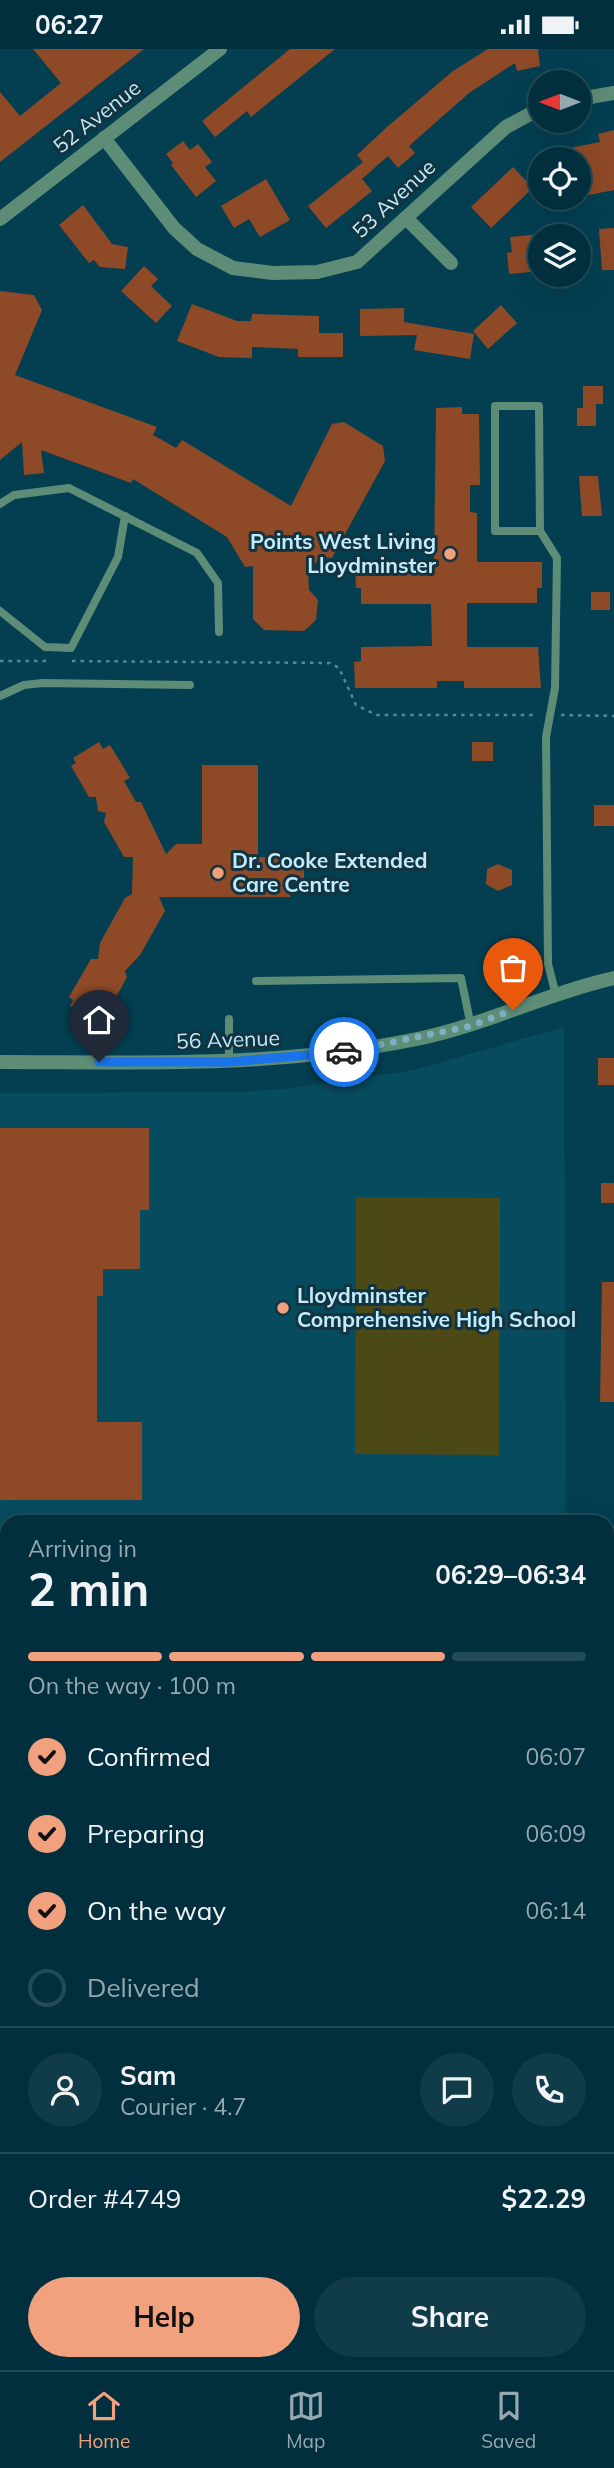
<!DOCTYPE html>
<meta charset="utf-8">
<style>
:root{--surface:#022f3d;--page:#103b48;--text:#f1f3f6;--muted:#96a9b0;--line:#234a57;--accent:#f1a17d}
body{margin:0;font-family:Mulish,sans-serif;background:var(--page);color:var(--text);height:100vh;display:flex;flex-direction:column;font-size:26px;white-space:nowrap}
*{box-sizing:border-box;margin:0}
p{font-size:23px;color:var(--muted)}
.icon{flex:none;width:38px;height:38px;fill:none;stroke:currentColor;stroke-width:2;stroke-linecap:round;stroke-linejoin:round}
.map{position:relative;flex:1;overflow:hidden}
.sheet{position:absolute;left:0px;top:1466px;width:614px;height:856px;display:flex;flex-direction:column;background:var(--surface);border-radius:21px 21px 0 0;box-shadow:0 7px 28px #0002,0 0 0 2px var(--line)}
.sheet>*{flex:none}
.needle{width:46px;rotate:270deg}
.tools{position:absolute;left:528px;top:21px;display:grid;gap:14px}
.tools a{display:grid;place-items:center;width:63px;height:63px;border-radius:50%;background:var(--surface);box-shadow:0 7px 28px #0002,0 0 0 2px var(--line);font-size:35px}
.pin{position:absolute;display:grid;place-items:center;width:60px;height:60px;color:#fff;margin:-72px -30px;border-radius:50% 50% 50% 0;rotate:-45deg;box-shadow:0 0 7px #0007}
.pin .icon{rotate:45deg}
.courier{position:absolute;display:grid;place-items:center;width:70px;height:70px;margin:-35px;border:5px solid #1a73e8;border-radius:50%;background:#fff;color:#222;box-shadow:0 2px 9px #0007}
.summary em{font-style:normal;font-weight:700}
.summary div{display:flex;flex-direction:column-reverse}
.summary{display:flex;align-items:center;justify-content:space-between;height:119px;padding:0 28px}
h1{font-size:46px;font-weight:700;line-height:52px}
.bar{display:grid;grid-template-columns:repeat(4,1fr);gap:10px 7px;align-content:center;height:84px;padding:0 28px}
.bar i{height:9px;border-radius:5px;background:var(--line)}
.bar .selected{background:var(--accent)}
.bar p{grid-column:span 4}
.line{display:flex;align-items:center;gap:18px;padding:0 28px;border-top:2px solid var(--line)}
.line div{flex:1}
.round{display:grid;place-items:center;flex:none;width:74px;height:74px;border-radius:37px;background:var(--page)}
ol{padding:0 28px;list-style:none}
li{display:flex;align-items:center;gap:21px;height:77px}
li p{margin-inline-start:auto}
li .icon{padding:7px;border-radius:50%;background:var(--accent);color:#111;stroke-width:4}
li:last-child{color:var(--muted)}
li i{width:38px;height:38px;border:4px solid var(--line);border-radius:50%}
.primary-button{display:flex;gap:14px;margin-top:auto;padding:14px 28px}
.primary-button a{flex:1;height:80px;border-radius:42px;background:var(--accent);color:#111;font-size:28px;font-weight:700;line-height:80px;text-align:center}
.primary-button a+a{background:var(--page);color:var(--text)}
.status{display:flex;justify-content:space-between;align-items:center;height:49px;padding:0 35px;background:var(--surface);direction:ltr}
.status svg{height:19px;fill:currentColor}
.menu{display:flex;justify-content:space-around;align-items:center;height:98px;border-top:2px solid var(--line);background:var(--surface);font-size:19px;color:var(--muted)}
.menu a{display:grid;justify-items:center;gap:4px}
.menu .selected{color:var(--accent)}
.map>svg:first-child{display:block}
.built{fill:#074b5f}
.green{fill:#4d4916}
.building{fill:#8e4927}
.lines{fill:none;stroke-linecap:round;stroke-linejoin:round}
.path{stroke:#53889b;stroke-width:2.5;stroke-dasharray:3.5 5;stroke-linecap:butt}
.service{stroke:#5d8c77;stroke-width:8}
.minor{stroke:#5d8c77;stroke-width:14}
.tertiary{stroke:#5d8c77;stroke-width:14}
.done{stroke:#7dafc2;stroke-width:7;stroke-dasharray:0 12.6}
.route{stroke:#1a73e8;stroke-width:9}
.poi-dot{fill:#f1a17d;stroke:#13333e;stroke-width:2.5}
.labels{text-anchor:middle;stroke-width:6;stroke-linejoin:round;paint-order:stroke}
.street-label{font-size:21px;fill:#bfecff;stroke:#13333e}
.poi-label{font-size:21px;font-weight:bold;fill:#bfecff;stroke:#13333e;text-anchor:start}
</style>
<div class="status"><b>06:27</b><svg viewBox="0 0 49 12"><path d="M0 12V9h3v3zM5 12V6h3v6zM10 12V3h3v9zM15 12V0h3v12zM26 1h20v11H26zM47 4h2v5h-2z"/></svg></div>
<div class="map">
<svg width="614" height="2321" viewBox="0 0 614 2321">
<rect width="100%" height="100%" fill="#033f51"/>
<polygon class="built" points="564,978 566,1473 7,1474 7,1857 0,1857 0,1044 242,1043 292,1039 414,1021"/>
<g class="green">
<polygon points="356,1148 500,1149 499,1406 355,1405"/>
<rect x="126" y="2315" width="348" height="6"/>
</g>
<g class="building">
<polygon points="33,0 144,0 0,113 0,43 20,67 61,34"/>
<polygon points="290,0 335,0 251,68 247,62 215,88 202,72"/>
<polygon points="488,0 538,0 540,17 517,22 515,14 469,44 409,97 415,104 398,119 388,107 362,130 372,142 326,179 308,157 363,113 357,106 387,78 453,22"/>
<polygon points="614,81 614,141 579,148 579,110 545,110 544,104 600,93 598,85"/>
<polygon points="183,92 190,101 198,95 212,113 205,118 216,132 196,148 171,116 173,114 166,105"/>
<polygon points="513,118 533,139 491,179 471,158"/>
<polygon points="266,130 290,171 260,188 249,170 234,179 221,157"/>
<polygon points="83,156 112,195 128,198 125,220 100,218 94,211 89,214 59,176"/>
<polygon points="614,179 614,221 602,221 599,180"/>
<polygon points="541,185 541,222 509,225 507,204 512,203 510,188"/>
<polygon points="144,217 158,230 151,237 172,257 156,274 121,242"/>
<polygon points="0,242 34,246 42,261 15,326 157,378 153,386 164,392 176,399 182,391 291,457 332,375 344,373 383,397 385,412 332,509 321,508 308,522 309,541 318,551 316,571 304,582 264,581 253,570 253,517 245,518 227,488 133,430 131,434 41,401 44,424 24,426 22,393 0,411"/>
<polygon points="192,255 237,272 251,272 252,265 319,267 319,284 343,284 343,308 298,308 298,300 252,298 252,309 219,308 177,292"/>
<polygon points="501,256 517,274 488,300 473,282"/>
<polygon points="404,259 404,273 474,285 470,310 414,301 417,286 360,287 360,260"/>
<polygon points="583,337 603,337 603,355 596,355 596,377 577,377 577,359 583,359"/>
<polygon points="462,358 462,365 479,365 480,436 470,436 470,463 477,464 477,513 542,513 542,539 537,539 537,554 467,554 467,598 538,598 541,639 464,639 464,632 437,632 437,639 355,639 354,613 361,612 361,598 432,597 431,555 361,555 361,539 356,539 355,515 434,515 436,359"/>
<polygon points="579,427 598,427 602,467 582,467"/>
<rect x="591" y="543" width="19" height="18"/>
<polygon points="99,693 103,700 110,696 130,729 124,732 136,753 141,753 166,805 176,795 202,795 202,716 258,716 258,808 288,808 288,816 304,816 304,833 290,833 290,848 159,848 165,862 140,906 125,922 127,928 105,968 98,964 95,971 70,957 73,951 69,948 91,910 98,910 100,894 125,849 132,845 133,808 124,808 104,773 106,764 98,762 96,748 89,748 71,717 76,714 73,709"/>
<rect x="472" y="693" width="21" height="19"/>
<rect x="594" y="756" width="20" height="21"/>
<polygon points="498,815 512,821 512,836 498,842 486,835 487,820"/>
<rect x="598" y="1009" width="16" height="27"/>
<polygon points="0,1079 149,1079 149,1161 140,1161 140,1220 103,1220 103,1247 97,1247 97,1373 142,1373 142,1451 0,1451"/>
<rect x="601" y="1134" width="13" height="20"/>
<polygon points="602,1233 614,1233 614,1353 600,1353"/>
</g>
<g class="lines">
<g class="path">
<polyline points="0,612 48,612"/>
<polyline points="72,612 330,614 339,619 356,656 377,666 537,666"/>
<polyline points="561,666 614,667"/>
</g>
<g class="service">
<polyline points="0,455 14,446 69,439 197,504 218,534 219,583"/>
<polyline points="540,482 495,482 495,357 539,357 540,482 557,509 555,639 546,688 548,915 556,946"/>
<polyline points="0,562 45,598 71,599 118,508 125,467"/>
<polyline points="0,647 24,636 43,634 190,636"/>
<polyline points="256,932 461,929 471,977"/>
<polyline points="229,970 229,1013"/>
</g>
<g class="minor">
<polyline points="579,50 614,44"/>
<polyline points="104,89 174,179 197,200 233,219 273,224 317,223 357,213 506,78 541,59"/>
<polyline points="406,169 451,214"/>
<polyline points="607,2205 614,2203"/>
<polyline points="497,2315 497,2321"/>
<polyline points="2,2321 4,1890"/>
</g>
<g class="tertiary">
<polyline points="0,170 220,0"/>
<path d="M0,1013C143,1013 275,1019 417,990C485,976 547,944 614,929"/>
<polyline points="607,1812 614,1810"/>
<polyline points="0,1890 7,1890"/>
</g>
</g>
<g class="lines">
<polyline class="done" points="344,1003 471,977 513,961"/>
<polyline class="route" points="99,1013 229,1013 344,1003"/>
</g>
<g class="poi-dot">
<circle cx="450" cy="505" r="7"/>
<circle cx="218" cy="824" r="7"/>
<circle cx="283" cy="1259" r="7"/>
</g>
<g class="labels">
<g class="street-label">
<text transform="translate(97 68) rotate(-38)" y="7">52 Avenue</text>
<text transform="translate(394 150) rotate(-43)" y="7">53 Avenue</text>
<text transform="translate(228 991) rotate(-2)" y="7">56 Avenue</text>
</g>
<g class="poi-label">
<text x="436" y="500" text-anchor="end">Points West Living<tspan x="436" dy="24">Lloydminster</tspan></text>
<text x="232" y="819">Dr. Cooke Extended<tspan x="232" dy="24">Care Centre</tspan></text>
<text x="297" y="1254">Lloydminster<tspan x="297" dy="24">Comprehensive High School</tspan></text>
</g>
</g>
</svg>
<div class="tools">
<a><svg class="needle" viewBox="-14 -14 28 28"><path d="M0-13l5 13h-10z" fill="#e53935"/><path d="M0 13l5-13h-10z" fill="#96a9b0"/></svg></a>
<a><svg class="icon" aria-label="locate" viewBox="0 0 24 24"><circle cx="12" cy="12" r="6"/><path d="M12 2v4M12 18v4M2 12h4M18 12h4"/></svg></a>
<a><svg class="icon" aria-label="layers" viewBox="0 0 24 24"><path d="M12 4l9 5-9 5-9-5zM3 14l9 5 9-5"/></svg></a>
</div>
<div class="pin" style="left:513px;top:961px;background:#ea580c"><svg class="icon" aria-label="bag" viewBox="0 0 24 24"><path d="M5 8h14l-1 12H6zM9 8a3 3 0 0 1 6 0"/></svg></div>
<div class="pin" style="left:99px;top:1013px;background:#1f2937"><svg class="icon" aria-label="home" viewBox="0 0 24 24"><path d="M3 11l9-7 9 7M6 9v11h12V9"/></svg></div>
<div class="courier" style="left:344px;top:1003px"><svg class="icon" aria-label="car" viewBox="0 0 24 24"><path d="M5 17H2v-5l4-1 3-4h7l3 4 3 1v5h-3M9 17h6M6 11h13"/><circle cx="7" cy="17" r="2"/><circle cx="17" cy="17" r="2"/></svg></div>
<section class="sheet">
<div class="summary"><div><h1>2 min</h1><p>Arriving in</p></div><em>06:29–06:34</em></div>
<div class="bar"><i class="selected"></i><i class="selected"></i><i class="selected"></i><i></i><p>On the way · 100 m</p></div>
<ol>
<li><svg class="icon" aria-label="check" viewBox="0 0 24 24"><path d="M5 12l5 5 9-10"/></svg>Confirmed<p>06:07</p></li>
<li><svg class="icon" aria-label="check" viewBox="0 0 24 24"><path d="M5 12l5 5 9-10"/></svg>Preparing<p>06:09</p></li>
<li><svg class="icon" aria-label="check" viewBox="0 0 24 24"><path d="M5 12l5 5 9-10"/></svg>On the way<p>06:14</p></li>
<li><i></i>Delivered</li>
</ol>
<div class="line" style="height:126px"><a class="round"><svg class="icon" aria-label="person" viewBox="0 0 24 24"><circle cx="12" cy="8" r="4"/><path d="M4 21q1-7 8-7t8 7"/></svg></a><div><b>Sam</b><p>Courier · 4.7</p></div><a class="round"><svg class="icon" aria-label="chat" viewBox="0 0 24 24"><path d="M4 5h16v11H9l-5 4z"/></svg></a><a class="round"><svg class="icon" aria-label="phone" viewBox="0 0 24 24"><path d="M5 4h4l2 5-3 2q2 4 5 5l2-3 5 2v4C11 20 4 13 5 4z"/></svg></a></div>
<div class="line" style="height:91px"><div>Order #4749</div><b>$22.29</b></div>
<div class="primary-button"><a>Help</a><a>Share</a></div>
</section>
</div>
<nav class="menu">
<a class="selected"><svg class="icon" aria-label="home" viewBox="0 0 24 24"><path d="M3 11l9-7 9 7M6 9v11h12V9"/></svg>Home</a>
<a><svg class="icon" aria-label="map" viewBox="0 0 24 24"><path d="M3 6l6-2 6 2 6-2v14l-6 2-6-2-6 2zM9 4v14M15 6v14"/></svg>Map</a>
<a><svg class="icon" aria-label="saved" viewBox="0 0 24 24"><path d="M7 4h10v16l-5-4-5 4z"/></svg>Saved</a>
</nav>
